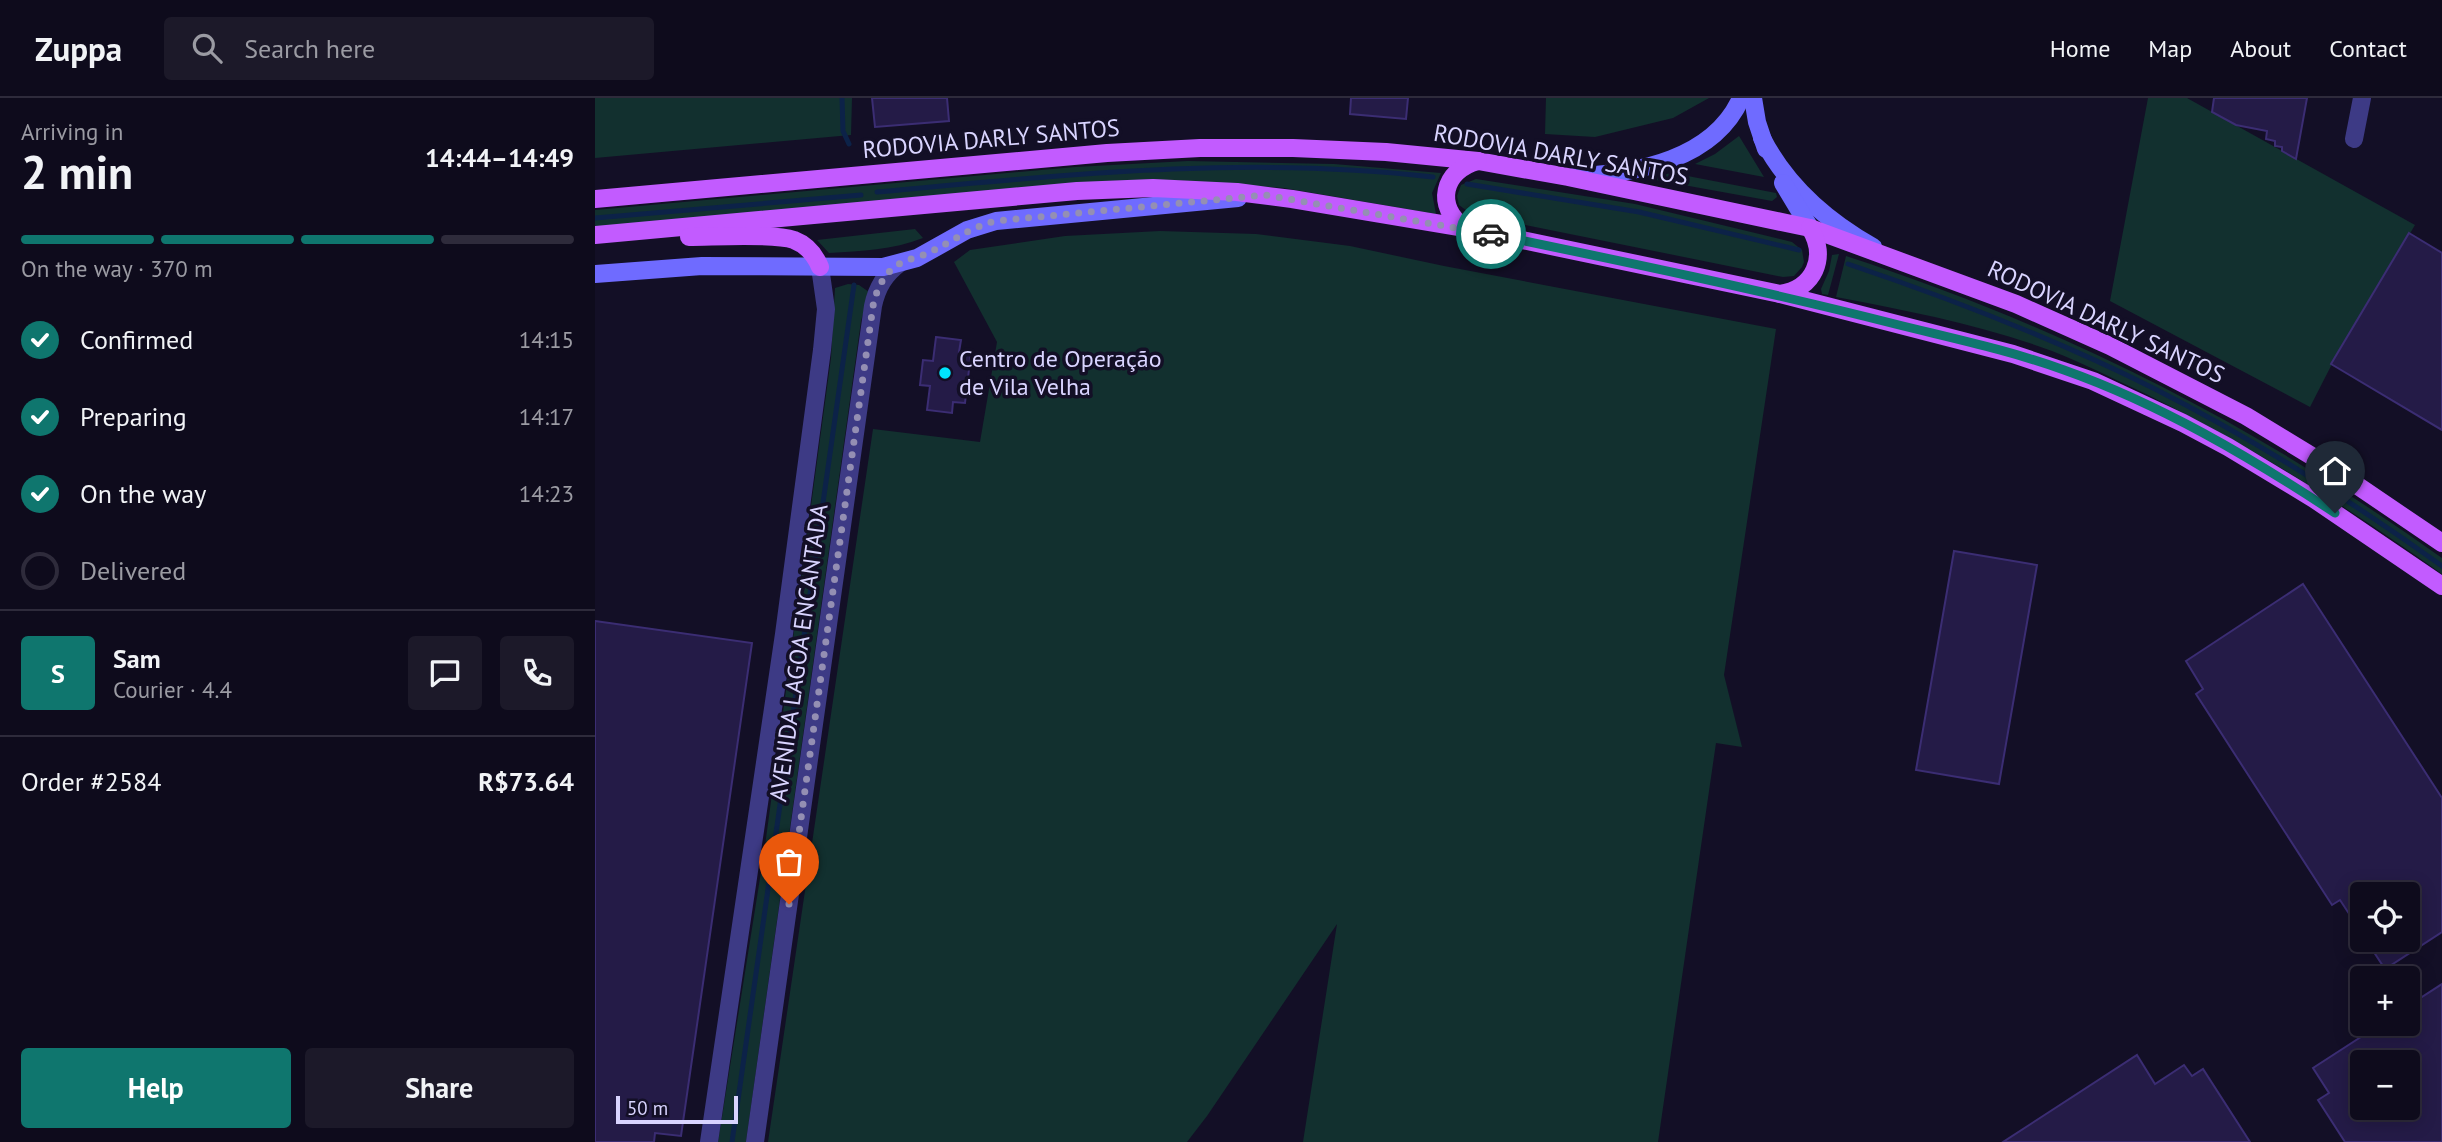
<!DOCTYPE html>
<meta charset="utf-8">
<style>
:root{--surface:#0e0b1c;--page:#1c1929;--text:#f1f3f6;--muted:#9b9ba3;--line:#2e2b3b;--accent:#0f766e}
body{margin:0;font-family:"PT Sans",sans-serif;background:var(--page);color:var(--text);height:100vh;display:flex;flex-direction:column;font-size:26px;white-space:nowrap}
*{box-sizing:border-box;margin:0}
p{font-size:23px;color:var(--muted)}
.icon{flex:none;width:38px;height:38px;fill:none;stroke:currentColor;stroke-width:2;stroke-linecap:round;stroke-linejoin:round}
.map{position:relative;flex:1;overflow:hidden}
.side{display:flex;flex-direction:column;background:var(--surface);width:595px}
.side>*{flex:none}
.controls{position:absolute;left:1755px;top:784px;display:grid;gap:14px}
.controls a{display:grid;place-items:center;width:70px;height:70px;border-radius:7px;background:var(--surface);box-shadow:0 4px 18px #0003,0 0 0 2px var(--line);font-size:35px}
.scale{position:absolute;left:21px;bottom:18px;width:122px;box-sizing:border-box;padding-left:7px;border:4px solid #d9d4ff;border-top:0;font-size:19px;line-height:24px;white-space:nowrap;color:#d9d4ff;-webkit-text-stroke:5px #130f26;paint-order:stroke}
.pin{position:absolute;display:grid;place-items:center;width:60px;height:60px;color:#fff;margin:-72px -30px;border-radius:50% 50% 50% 0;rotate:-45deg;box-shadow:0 0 7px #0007}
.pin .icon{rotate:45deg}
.courier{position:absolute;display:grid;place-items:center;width:70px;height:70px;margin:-35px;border:5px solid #0f766e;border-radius:50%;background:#fff;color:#222;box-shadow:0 2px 9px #0007}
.head em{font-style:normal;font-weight:700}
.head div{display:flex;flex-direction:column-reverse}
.head{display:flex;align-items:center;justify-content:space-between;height:119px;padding:0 21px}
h1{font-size:46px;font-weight:700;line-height:52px}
.bar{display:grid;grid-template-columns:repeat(4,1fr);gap:10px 7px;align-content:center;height:84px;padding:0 21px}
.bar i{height:9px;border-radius:5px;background:var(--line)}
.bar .current{background:var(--accent)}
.bar p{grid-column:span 4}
.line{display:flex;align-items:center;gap:18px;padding:0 21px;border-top:2px solid var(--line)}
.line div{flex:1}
.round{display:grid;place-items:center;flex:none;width:74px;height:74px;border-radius:7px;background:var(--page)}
ol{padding:0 21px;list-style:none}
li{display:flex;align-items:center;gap:21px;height:77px}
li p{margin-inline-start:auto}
li .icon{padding:7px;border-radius:50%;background:var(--accent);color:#fff;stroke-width:4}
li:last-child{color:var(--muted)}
li i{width:38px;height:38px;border:4px solid var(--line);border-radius:50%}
.button{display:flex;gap:14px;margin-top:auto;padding:14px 21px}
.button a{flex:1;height:80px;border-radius:7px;background:var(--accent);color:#fff;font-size:28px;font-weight:700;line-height:80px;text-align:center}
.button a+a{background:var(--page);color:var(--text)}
header{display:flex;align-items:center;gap:42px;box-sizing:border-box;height:98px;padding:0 35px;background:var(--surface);border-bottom:2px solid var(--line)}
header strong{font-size:33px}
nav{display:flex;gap:38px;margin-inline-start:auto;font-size:24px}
.search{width:490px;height:63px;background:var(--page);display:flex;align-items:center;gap:18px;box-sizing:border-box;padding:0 24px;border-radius:7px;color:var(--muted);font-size:26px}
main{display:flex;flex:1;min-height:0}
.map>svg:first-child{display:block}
.green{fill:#12302f}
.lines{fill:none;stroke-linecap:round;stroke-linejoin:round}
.stream{stroke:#0c2248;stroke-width:5}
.building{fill:#241b47;stroke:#3b2d73;stroke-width:2;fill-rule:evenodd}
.street{stroke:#3d3a85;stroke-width:18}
.secondary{stroke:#6f6bff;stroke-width:18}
.primary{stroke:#c25bff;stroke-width:18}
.done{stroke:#948fb3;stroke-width:7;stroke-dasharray:0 12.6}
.route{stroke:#0f766e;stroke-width:9}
.poi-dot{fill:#00e5ff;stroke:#130f26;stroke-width:2.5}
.labels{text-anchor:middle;stroke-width:7;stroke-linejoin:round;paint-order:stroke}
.street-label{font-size:24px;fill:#d9d4ff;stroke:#130f26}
.poi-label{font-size:24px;fill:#d9d4ff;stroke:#130f26;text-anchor:start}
</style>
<header>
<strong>Zuppa</strong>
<div class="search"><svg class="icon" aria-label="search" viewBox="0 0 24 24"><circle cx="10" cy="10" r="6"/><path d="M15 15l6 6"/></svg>Search here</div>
<nav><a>Home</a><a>Map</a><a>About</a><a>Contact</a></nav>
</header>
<main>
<section class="side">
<div class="head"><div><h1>2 min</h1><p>Arriving in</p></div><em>14:44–14:49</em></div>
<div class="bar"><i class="current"></i><i class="current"></i><i class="current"></i><i></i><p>On the way · 370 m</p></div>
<ol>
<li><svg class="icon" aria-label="check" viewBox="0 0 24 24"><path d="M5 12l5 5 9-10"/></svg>Confirmed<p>14:15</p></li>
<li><svg class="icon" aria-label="check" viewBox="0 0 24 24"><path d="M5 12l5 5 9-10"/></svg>Preparing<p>14:17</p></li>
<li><svg class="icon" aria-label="check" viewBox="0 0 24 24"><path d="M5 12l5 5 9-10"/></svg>On the way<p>14:23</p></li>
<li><i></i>Delivered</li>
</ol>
<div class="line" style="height:126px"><b class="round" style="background:var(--accent);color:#fff">S</b><div><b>Sam</b><p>Courier · 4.4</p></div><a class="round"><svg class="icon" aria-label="chat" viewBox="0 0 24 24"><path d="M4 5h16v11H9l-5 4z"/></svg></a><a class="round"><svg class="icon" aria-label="phone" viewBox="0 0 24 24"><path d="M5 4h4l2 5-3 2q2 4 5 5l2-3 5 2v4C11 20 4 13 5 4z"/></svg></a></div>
<div class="line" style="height:91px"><div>Order #2584</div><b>R$73.64</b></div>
<div class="button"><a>Help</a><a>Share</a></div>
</section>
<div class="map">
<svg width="1847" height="1044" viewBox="0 0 1847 1044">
<rect width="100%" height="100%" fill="#130f26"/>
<g class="green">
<polygon points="0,0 257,0 256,37 0,60"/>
<polygon points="951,0 1114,0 1078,20 1000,39 950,36"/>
<polygon points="1553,0 1592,0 1820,127 1737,266 1715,309 1515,203"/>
<polygon points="1144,38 1169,79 1100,66 1120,56"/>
<polygon points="593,63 739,66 846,75 837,95 841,116 689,90 578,82 0,129 0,112 480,69"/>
<polygon points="1077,75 1181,95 1182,99 1177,103 1061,82 1061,78"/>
<polygon points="881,81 1040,106 1197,144 1207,152 1209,164 1207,169 1199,178 1188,179 876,116 864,107 862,98 866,87"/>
<path d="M320,131L328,140C297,152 267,153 234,155L222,142Z"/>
<polygon points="565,133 661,136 755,148 849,168 1181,231 1129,577 1147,649 1121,645 1063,1044 708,1044 742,826 612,1018 592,1044 173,1044 278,331 385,344 402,244 359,164 375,152 470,138"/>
<polygon points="1244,156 1233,197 1227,196 1226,191 1234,173 1237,157"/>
<path d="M1251,158C1471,230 1659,326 1847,460V476C1753,409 1656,348 1553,297C1521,282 1490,266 1457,253C1387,227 1314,213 1241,199Z"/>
<polygon points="253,186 264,187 274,194 266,223 151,1044 123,1044 169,755 236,260 240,190"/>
</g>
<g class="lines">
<g class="stream">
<polyline points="247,0 248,33 254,46"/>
<polyline points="872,86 1044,114 1204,152"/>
<path d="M282,94C467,77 653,57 838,79"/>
<polyline points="0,120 266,97"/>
<path d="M1253,166C1357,201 1460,241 1558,290C1659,341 1755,402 1847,468"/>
<polyline points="137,1044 259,187"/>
</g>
</g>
<g class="building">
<polygon points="277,0 352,0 354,23 280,29"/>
<polygon points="756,0 813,0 811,21 755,16"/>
<polygon points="1619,0 1712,0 1701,61 1687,53 1687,49 1680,48 1680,43 1671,41 1672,33 1641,27 1617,14"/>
<polygon points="1814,135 1847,155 1847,332 1736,266"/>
<polygon points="341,239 366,242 364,254 376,255 370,305 358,304 357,315 332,312 335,288 325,287 328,262 338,263"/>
<polygon points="1359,453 1442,467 1404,686 1321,672"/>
<polygon points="1708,486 1847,700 1847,834 1790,871 1771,842 1813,842 1813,796 1768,796 1768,837 1745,802 1737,807 1601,596 1608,591 1591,563"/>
<polygon points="0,523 157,545 86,1038 60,1035 59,1044 0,1044"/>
<path d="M1847,886V1044H1750L1723,1002L1734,995L1718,970L1786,926H1813V908ZM1768,964H1813V1010H1768Z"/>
<polygon points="1542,957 1560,986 1589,967 1597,978 1608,971 1655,1044 1408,1044"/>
</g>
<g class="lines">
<g class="street">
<polyline points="1759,41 1767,0"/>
<polyline points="114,1044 189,536 227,252 231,211 225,169"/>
<path d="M160,1044L278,208C282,189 290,176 305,165"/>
</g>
<g class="secondary">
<polyline points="1158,0 1162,24 1171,51"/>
<path d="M1167,40C1191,87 1232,123 1278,149"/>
<path d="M981,78C1042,76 1119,61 1146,0"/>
<polyline points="1188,85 1215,130"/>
<polyline points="0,176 107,168 288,169 322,160 372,132 401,123 643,100"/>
</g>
<g class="primary">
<polyline points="0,101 512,55 605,50 698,50 791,54 883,63 973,79 1215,130 1421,206 1515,248 1651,318 1738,371 1847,445"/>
<path d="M870,130C839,109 848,72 883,63"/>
<polyline points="0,137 482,93 558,90 642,94 697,101 870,130 1185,196 1418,256 1498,283 1588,325 1633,349 1719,401 1847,488"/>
<path d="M94,139C119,139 179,135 199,142C212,147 220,157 225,169"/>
<path d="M1185,196C1219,191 1233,159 1215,130"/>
</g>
</g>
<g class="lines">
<path class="done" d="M194,806L278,208C281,193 287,180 298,170C308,162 322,160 333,155C357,144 375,129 401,123L670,97L896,136"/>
<path class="route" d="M896,136C1031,164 1166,192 1300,226C1356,240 1414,252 1469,272C1565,306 1655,359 1740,415"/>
</g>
<circle class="poi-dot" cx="350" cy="275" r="7"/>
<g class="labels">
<g class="street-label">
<text transform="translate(396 41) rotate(-5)" y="8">RODOVIA DARLY SANTOS</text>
<text transform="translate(966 57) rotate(10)" y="8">RODOVIA DARLY SANTOS</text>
<text transform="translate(1511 224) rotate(25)" y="8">RODOVIA DARLY SANTOS</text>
<text transform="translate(204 555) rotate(-82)" y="8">AVENIDA LAGOA ENCANTADA</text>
</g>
<g class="poi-label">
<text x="364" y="269">Centro de Operação<tspan x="364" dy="28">de Vila Velha</tspan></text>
</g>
</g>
</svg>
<div class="controls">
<a><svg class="icon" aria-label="locate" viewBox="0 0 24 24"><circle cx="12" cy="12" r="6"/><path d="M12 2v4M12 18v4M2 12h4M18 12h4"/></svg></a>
<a>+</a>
<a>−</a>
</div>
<div class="scale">50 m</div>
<div class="pin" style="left:194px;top:806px;background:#ea580c"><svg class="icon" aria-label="bag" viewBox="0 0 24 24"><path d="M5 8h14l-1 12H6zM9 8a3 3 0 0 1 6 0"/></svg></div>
<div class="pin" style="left:1740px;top:415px;background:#1f2937"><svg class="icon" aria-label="home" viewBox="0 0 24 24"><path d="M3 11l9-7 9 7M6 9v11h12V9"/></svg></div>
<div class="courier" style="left:896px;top:136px"><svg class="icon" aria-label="car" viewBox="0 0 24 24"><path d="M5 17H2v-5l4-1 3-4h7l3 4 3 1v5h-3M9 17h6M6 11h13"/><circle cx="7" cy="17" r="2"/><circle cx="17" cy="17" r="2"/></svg></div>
</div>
</main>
